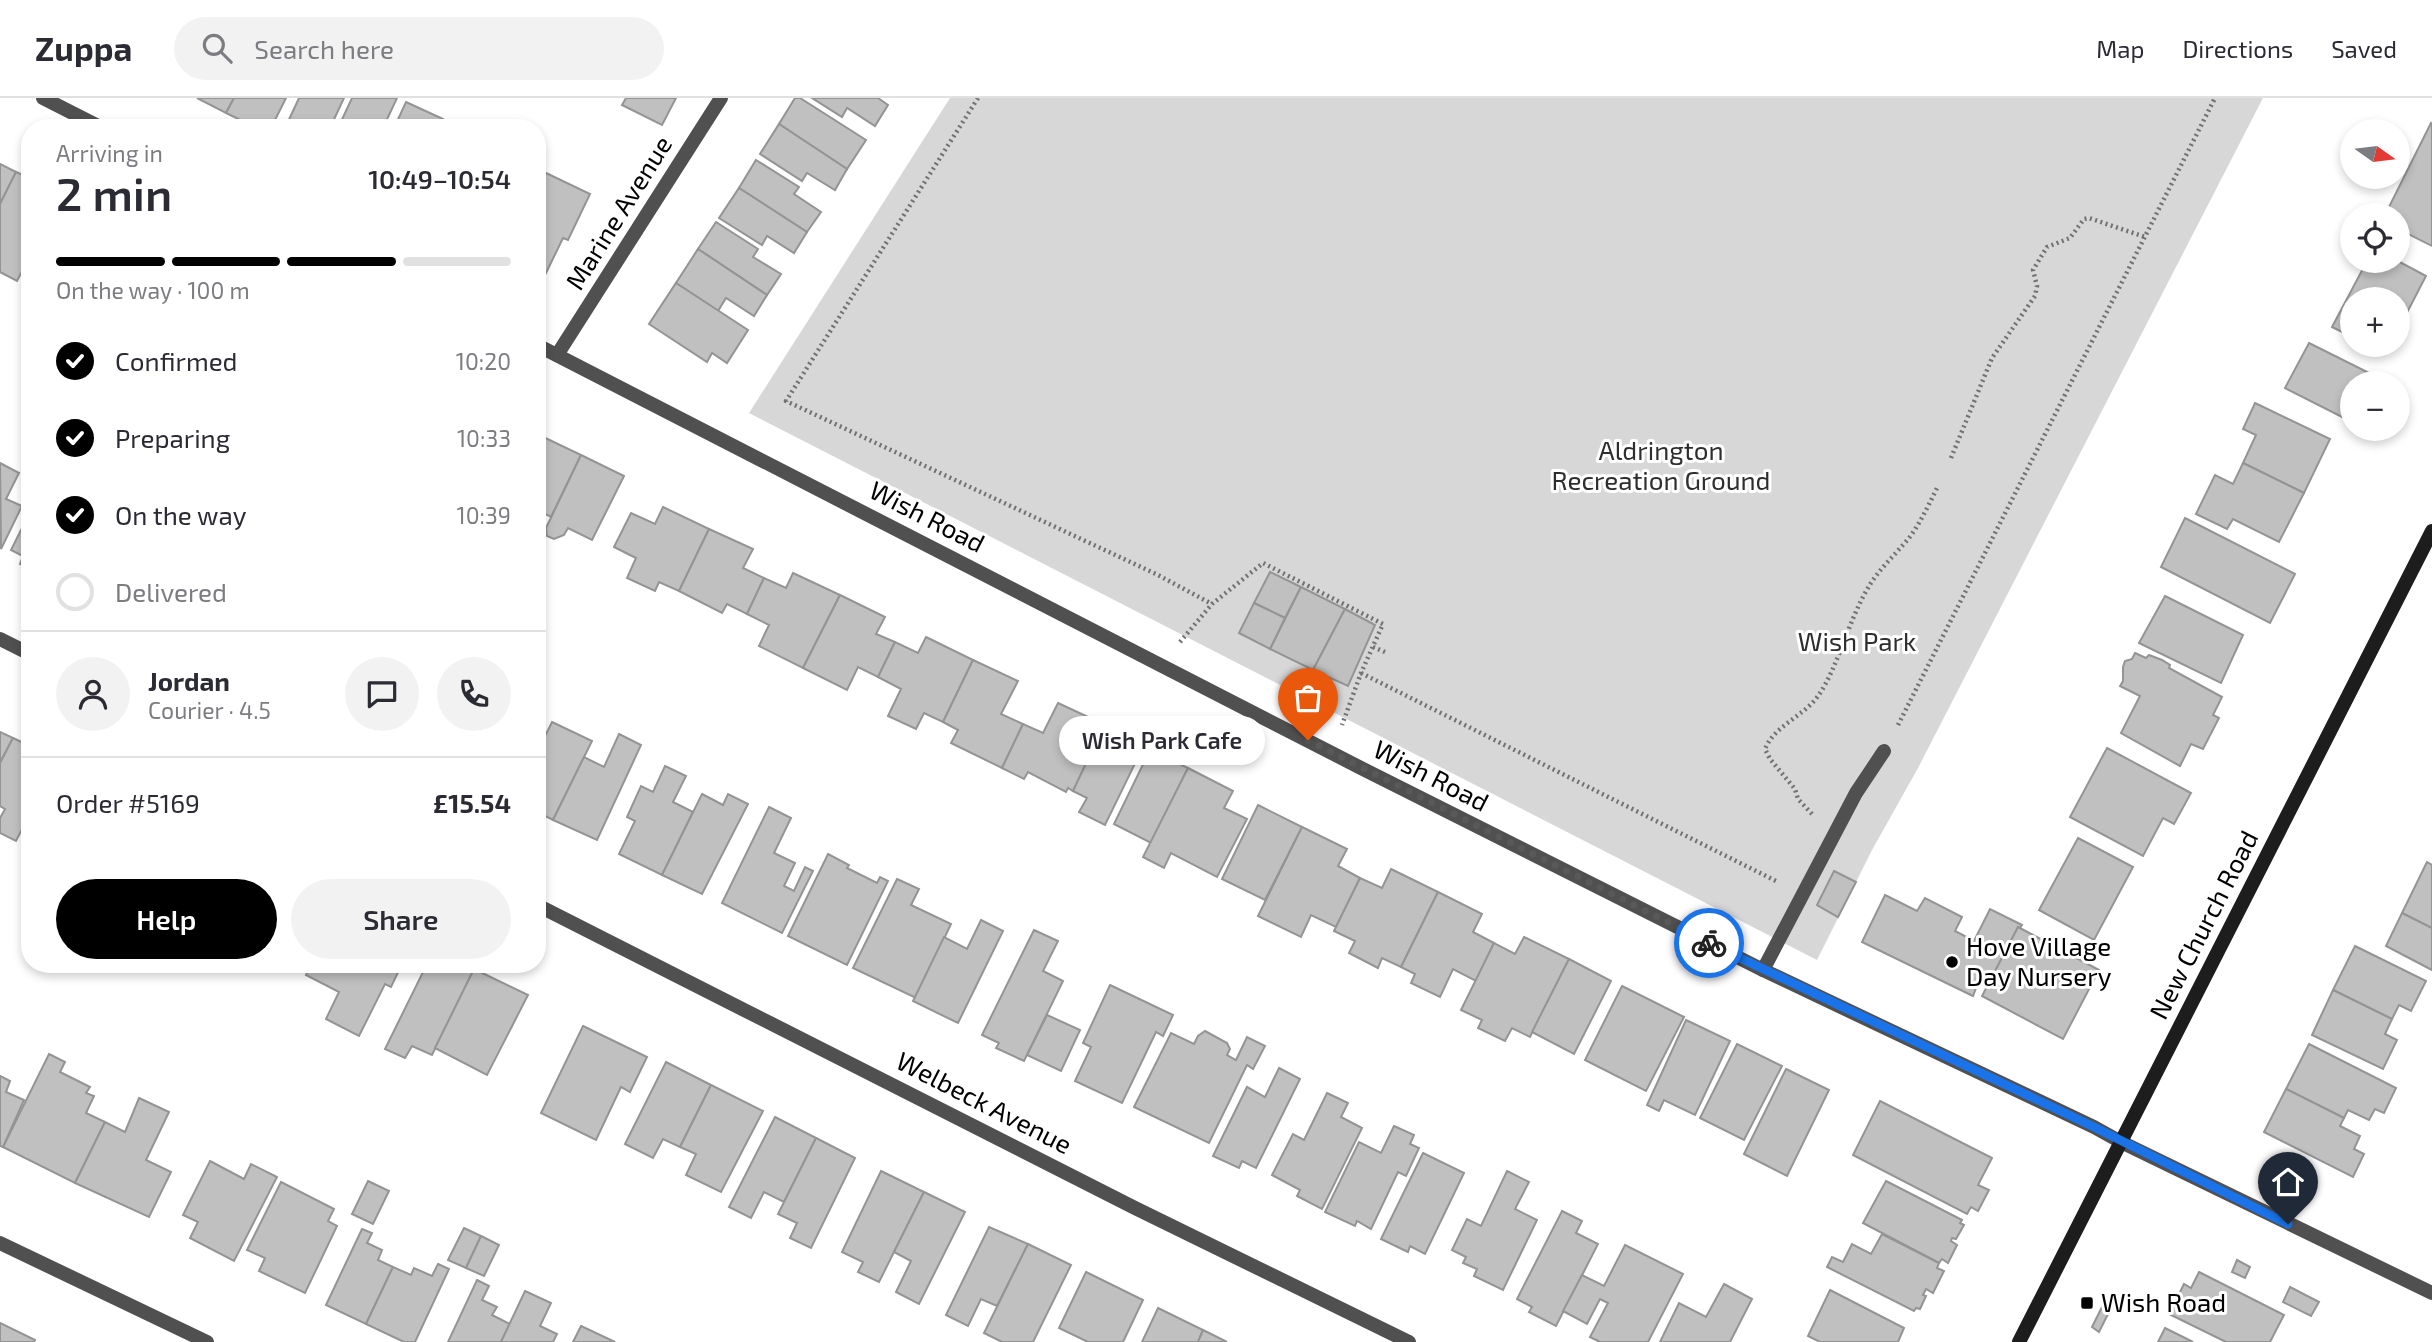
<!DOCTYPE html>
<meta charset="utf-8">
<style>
:root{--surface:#fff;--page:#f2f2f3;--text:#2b2b33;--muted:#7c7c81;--line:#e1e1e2;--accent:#000}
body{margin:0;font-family:"Exo 2",sans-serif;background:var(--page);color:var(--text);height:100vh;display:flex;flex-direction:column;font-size:26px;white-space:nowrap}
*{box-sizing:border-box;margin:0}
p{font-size:23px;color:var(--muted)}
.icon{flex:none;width:38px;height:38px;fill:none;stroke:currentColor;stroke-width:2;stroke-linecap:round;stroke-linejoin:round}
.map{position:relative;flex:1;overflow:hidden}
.details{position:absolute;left:21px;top:21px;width:525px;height:854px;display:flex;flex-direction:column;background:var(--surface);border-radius:28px;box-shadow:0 4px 10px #0003}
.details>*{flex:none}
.needle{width:46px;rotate:104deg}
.controls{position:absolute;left:2340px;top:21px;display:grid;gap:14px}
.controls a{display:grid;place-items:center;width:70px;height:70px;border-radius:50%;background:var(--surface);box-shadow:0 4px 10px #0003;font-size:35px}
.pin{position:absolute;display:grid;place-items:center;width:60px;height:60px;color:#fff;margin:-72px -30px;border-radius:50% 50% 50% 0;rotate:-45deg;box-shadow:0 0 7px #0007}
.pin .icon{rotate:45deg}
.courier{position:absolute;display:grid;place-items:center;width:70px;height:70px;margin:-35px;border:5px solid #1a73e8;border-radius:50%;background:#fff;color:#222;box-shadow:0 2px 9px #0007}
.bubble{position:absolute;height:49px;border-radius:24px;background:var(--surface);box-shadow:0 4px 10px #0003;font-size:23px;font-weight:600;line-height:49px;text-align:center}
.headline em{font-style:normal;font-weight:600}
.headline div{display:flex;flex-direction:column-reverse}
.headline{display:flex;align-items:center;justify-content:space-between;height:119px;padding:0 35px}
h1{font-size:46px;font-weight:600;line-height:52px}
.bar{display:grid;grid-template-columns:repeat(4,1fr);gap:10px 7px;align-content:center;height:84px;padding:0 35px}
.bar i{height:9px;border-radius:5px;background:var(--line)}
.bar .on{background:var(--accent)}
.bar p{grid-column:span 4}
.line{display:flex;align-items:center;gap:18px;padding:0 35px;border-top:2px solid var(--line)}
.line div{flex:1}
.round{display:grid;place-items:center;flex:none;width:74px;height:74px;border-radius:37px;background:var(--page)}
ol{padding:0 35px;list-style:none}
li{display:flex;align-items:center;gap:21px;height:77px}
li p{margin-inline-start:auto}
li .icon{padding:7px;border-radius:50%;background:var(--accent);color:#fff;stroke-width:4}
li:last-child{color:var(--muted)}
li i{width:38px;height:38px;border:4px solid var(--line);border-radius:50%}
.button{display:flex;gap:14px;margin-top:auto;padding:14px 35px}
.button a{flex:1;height:80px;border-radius:42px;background:var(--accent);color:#fff;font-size:28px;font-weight:600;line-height:80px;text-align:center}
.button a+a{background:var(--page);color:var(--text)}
header{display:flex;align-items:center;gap:42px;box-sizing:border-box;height:98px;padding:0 35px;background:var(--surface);border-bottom:2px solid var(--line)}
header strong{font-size:33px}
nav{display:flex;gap:38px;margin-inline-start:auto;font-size:24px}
.search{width:490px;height:63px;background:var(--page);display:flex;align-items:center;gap:18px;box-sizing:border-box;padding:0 24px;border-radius:38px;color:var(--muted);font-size:26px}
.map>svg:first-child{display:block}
.green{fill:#d7d7d7}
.building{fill:#c0c0c0;stroke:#949494;stroke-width:2}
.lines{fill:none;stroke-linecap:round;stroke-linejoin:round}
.path{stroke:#727272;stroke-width:4.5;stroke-dasharray:2 3.5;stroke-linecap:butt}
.service{stroke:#505050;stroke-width:14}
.minor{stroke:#505050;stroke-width:14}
.secondary{stroke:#1d1d1d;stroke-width:14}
.done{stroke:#595959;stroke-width:7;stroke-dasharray:0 12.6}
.route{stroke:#1a73e8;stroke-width:9}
.poi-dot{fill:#000;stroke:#fff;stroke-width:2.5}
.labels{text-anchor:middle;stroke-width:6;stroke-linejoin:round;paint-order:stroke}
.street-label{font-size:26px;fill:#000;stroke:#fff}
.park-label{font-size:26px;fill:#2e2e2e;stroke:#fff}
.poi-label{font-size:26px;fill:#000;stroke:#fff;text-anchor:start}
</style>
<header>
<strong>Zuppa</strong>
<div class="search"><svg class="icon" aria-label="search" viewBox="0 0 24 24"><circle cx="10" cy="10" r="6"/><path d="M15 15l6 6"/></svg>Search here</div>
<nav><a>Map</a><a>Directions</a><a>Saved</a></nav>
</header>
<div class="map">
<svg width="2432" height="1244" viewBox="0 0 2432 1244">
<rect width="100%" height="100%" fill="#fff"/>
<polygon class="green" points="950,0 2263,0 1918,670 1872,752 1817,862 749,315"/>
<g class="building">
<polygon points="197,0 234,0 226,15"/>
<polygon points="234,0 286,0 271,30 257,30 226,15"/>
<polygon points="299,0 344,0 330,30 285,30"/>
<polygon points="352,0 397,0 383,30 338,30"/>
<polygon points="626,0 676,0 662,27 622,7"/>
<polygon points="795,0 800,0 866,42 847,71 779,26"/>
<polygon points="812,0 878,0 888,7 875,28 847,10 842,19"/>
<polygon points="406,4 443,21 438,30 394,30"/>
<polygon points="2431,25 2432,26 2432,148 2398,131 2398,117 2385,117"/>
<polygon points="779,26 847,71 835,92 807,75 802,83 760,56"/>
<polygon points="756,62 799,89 794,96 821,114 807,134 739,90"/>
<polygon points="0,66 16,74 0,106"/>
<polygon points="16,74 30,80 30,158 17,183 0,174 0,106"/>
<polygon points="546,75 590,96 568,142 563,140 546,175 537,170 537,93"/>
<polygon points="739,90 807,134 794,155 767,138 762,147 719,120"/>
<polygon points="716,124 758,151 753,159 781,176 767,197 698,151"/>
<polygon points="698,151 767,197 754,218 726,200 718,213 676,185"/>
<polygon points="2367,163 2398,163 2426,178 2398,232 2398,201 2352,201 2352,239 2332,229"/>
<polygon points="676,185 748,232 727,265 712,255 707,264 649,226"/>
<polygon points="2309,245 2387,284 2352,285 2352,324 2285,290"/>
<polygon points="2366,247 2390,247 2384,256"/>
<polygon points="2255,305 2330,341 2304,395 2243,365 2256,337 2243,331"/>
<polygon points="537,336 581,357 551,419 537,412"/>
<polygon points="581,357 624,378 592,442 568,430 564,437 554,441 547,438 546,430"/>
<polygon points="0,365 19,375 6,401 22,408 1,451"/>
<polygon points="2243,365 2304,395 2279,444 2233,421 2227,431 2196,416 2215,377 2233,386"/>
<polygon points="663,409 709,431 679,493 659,484 655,493 627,480 636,460 614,449 631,415 655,426"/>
<polygon points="28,418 30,418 30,471 20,466 23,458 11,452"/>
<polygon points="2185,420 2295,476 2270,525 2161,469"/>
<polygon points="709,431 753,451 743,470 764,480 747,516 727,506 722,515 679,493"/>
<polygon points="1270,474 1301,489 1285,520 1254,505"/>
<polygon points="793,475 840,497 803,570 759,548 769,527 747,516 764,480 786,490"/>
<polygon points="1301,489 1345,511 1313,572 1270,551"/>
<polygon points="840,497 885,519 876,536 895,544 878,579 858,569 847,592 803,570"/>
<polygon points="2165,498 2243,537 2221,585 2139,545"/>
<polygon points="1254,505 1285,520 1270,551 1239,535"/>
<polygon points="1345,511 1375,527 1348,588 1313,572"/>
<polygon points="926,539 973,562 943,624 924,615 916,631 888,618 901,591 878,579 895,544 918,555"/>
<polygon points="2135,555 2146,560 2149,557 2162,562 2170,567 2169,570 2222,599 2213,617 2219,620 2203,651 2191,646 2180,668 2121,635 2140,598 2120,588 2123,583 2123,569 2125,563 2132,561"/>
<polygon points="973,562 1018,583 1001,616 1023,626 1002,670 951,645 958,632 943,624"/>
<polygon points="1058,605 1101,625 1096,634 1100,636 1073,693 1068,690 1066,694 1028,674 1024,681 1002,670 1023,626 1043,635"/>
<polygon points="552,624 592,643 553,722 537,714 537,654"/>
<polygon points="1111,631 1144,647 1105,727 1079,714 1087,700 1073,693 1100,636 1107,639"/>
<polygon points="0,634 13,640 0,665"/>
<polygon points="619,636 641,647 597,742 553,722 584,659 604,669"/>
<polygon points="13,640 30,648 30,716 16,743 0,735 0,720 5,711 0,708 0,665"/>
<polygon points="2107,650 2191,695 2174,726 2163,720 2143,758 2070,719"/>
<polygon points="1150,652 1188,670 1151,745 1114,726"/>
<polygon points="665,668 686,678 673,704 693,714 662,777 619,756 635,723 627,719 641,688 653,694"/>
<polygon points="1188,670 1233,693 1224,710 1247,721 1217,779 1171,755 1164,770 1143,759"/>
<polygon points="702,696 723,707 728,696 748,706 702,796 662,777"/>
<polygon points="1258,707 1302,729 1265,802 1222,781"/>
<polygon points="769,709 791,720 774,755 795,765 784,788 794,793 805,769 813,773 782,835 722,805"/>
<polygon points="1302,729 1347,751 1338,768 1360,780 1336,829 1311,817 1301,839 1258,818"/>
<polygon points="2078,740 2133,769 2094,842 2039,812"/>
<polygon points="828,756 849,767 847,770 877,785 880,779 888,783 847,867 788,838"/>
<polygon points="2427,764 2432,767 2432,830 2402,815"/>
<polygon points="1391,771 1438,794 1401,869 1382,860 1378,870 1349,855 1355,843 1334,833 1360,780 1382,790"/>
<polygon points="1834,773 1856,784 1838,819 1817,807"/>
<polygon points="897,781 919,791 911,807 951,826 916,900 853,870"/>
<polygon points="1438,794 1482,816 1473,834 1494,845 1476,883 1453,871 1440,899 1411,885 1415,876 1401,869"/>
<polygon points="1885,797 1917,813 1925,800 1962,819 1955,833 1974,843 1990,811 2022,827 2020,830 2018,829 1987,889 1978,885 1973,898 1862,844"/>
<polygon points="2402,815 2432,830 2432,872 2386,848"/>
<polygon points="981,822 1003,833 958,925 913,903 944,839 967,851"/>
<polygon points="2018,829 2099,872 2063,941 1982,898"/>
<polygon points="1034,832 1058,843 1043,873 1063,883 1024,963 996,950 999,945 982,937"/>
<polygon points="1524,839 1569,861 1530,939 1512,930 1505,943 1478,930 1482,922 1461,912 1494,845 1515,856"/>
<polygon points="2355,848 2426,883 2411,913 2399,907 2392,921 2333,892"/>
<polygon points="1569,861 1611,883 1574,956 1532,934"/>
<polygon points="311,866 402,866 391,889 385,886 359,938 326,921 339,894 306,877"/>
<polygon points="427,866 464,866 474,871 432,957 412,948 405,960 385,951"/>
<polygon points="474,871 528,897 487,977 435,950"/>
<polygon points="1110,887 1173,917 1163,938 1156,934 1122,1005 1075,983 1091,949 1083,945"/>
<polygon points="1622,888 1684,919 1646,993 1585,962"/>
<polygon points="2333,892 2392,921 2385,936 2397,942 2383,971 2312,937"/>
<polygon points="1047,917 1080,932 1061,973 1027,957"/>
<polygon points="1686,922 1730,943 1695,1017 1664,1002 1659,1013 1647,1007"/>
<polygon points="583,928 647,959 630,994 621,989 596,1042 541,1015"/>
<polygon points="1205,933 1227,945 1230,951 1227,957 1236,962 1247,939 1265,948 1253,971 1247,967 1209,1045 1134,1009 1171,935 1194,946 1198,938"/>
<polygon points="1737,946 1782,968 1744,1042 1700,1020"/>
<polygon points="2309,946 2396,990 2384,1015 2375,1011 2369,1022 2348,1012 2344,1020 2286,991"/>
<polygon points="49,956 65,964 60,974 90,989 86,995 94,998 86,1015 105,1024 75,1085 3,1049"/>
<polygon points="666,964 711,987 680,1049 663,1041 653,1060 625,1046"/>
<polygon points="1279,970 1300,981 1256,1070 1242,1063 1239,1070 1213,1058 1247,989 1265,999"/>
<polygon points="1786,971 1829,992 1787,1078 1744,1056"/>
<polygon points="0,978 10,983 6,994 24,1002 3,1049 0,1048"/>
<polygon points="711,987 763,1013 721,1094 686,1077 696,1056 680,1049"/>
<polygon points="2286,991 2344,1020 2340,1028 2360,1038 2354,1051 2364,1056 2353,1079 2264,1034"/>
<polygon points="1327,995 1348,1005 1341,1019 1362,1030 1322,1111 1297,1098 1300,1092 1272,1077 1293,1036 1304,1042"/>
<polygon points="139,1000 169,1014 146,1062 171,1074 149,1119 75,1085 105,1024 125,1034"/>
<polygon points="1880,1003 1992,1060 1978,1087 1989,1092 1978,1113 1971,1109 1967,1116 1853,1057"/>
<polygon points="775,1019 816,1040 784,1104 764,1094 751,1120 729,1109"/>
<polygon points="1394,1028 1414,1037 1410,1046 1419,1050 1406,1078 1398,1074 1371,1131 1357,1123 1355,1128 1325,1114 1359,1044 1381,1055"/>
<polygon points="816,1040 855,1060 811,1150 790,1140 797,1125 778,1116"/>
<polygon points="1423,1055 1464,1075 1425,1156 1410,1148 1408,1154 1381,1141"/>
<polygon points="210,1063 244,1081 251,1066 277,1079 234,1163 190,1140 198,1124 183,1117"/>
<polygon points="881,1073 924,1094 879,1184 858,1174 863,1164 842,1154"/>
<polygon points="1507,1073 1529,1084 1515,1111 1537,1122 1503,1192 1474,1178 1477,1171 1463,1165 1466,1159 1452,1152 1467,1121 1481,1128"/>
<polygon points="368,1083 389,1093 373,1126 352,1116"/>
<polygon points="1886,1083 1962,1122 1960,1125 1964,1127 1956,1141 1952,1140 1951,1143 1957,1147 1948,1165 1942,1161 1939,1165 1863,1125"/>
<polygon points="281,1084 334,1111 328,1123 337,1128 305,1195 259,1173 265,1160 247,1152"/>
<polygon points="924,1094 965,1114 919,1206 896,1194 911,1163 894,1154"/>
<polygon points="1562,1113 1582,1123 1576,1135 1598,1146 1556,1228 1529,1214 1532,1209 1517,1201"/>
<polygon points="989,1129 1028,1146 997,1208 981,1201 968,1228 946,1217"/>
<polygon points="464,1130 481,1138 466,1170 448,1162"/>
<polygon points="362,1131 372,1135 367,1145 382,1152 378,1162 393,1169 366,1226 326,1207"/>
<polygon points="1882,1136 1939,1165 1937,1170 1944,1173 1933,1195 1926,1191 1923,1197 1926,1198 1920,1211 1916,1210 1914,1213 1827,1169 1832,1159 1843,1164 1852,1146 1871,1156"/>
<polygon points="481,1138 499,1147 484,1178 466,1170"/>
<polygon points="1028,1146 1071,1167 1033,1244 1002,1244 984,1235"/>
<polygon points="1625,1147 1683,1176 1648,1244 1600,1244 1590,1239 1608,1205 1600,1201 1587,1226 1563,1213 1582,1177 1604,1188"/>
<polygon points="2237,1162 2250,1169 2245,1180 2232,1174"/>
<polygon points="438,1166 449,1171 415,1244 404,1244 366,1226 393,1169 411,1177 414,1170 432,1178"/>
<polygon points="1086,1174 1143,1202 1123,1244 1088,1244 1059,1230"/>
<polygon points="2199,1174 2284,1217 2270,1244 2226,1244 2169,1216 2184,1186 2191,1190"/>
<polygon points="477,1182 489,1188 482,1202 497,1209 492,1217 510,1226 501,1244 448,1244"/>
<polygon points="1724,1186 1752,1201 1730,1244 1660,1244 1679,1205 1706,1219"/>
<polygon points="2290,1189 2319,1204 2311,1218 2283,1204"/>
<polygon points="1830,1192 1904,1230 1898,1244 1820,1244 1808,1238"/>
<polygon points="525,1193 551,1205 540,1228 557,1236 553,1244 501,1244"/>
<polygon points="2105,1203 2113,1206 2099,1234 2092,1229"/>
<polygon points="1158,1210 1203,1232 1198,1244 1142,1244"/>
<polygon points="0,1225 35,1242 34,1244 0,1244"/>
<polygon points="581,1228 615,1244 573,1244"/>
<polygon points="2165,1230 2193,1244 2158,1244"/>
<polygon points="1203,1232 1227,1244 1198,1244"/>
</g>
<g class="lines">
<g class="path">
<polyline points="978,0 786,303 1156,476 1212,506"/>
<polyline points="1951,360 1992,260 2035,198 2037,188 2033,172 2047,149 2070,140 2084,121 2089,120 2145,139"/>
<polyline points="1180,544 1212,506 1263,465 1383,526 1361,575 1342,627"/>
<polyline points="1373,549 1385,554"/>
<polyline points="1361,575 1776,783"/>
<polyline points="1898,627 2215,0"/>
<path d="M1812,716L1798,701L1795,691L1770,661L1765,651C1775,627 1803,619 1818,598C1838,570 1848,523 1868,490C1878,472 1895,457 1909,440C1921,424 1929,406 1938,388"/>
</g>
<polyline class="service" points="1763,872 1856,695 1884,653"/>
<g class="minor">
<polyline points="43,0 102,30"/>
<polyline points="537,247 1361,670 1763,872 2094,1029 2121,1044 2432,1195"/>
<polyline points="557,257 721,0"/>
<polyline points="0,541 30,556"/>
<polyline points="537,807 1135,1110 1409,1244"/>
<polyline points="0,1145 207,1244"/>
</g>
<polyline class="secondary" points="2019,1244 2432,433"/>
</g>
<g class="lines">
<polyline class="done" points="1308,642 1709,845"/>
<polyline class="route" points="1709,845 2094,1029 2288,1126"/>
</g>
<g class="poi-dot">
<circle cx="1952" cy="864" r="7"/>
<rect x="2080" y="1198" width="14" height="14" rx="3.5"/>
</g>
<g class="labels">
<g class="street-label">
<text transform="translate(619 115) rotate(-58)" y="9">Marine Avenue</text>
<text transform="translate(927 419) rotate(27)" y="9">Wish Road</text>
<text transform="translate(1431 678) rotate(27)" y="9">Wish Road</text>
<text transform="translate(2204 827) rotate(-63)" y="9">New Church Road</text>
<text transform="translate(984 1005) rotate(27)" y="9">Welbeck Avenue</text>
</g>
<g class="park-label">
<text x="1661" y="362">Aldrington<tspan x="1661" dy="30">Recreation Ground</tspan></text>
<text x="1857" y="553">Wish Park</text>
</g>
<g class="poi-label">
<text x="1966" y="858">Hove Village<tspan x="1966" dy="30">Day Nursery</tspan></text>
<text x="2101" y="1214">Wish Road</text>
</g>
</g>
</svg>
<div class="controls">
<a><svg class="needle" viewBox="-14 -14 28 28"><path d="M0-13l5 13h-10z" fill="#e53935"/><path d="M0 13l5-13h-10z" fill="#7c7c81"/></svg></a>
<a><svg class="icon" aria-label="locate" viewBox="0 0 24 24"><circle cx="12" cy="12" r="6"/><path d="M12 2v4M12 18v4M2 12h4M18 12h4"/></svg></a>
<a>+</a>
<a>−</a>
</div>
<div class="pin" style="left:1308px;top:642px;background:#ea580c"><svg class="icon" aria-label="bag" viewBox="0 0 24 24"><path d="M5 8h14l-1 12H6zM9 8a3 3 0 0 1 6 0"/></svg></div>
<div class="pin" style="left:2288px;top:1126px;background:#1f2937"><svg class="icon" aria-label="home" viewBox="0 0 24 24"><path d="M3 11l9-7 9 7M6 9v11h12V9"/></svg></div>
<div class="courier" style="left:1709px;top:845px"><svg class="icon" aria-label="bike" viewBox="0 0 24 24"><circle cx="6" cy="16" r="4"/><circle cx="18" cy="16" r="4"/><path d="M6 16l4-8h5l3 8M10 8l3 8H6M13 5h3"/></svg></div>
<div class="bubble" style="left:1059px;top:618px;width:206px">Wish Park Cafe</div>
<section class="details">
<div class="headline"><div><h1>2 min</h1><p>Arriving in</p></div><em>10:49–10:54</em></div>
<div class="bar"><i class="on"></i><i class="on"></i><i class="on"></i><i></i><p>On the way · 100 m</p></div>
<ol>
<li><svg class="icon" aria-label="check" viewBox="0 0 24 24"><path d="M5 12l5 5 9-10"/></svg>Confirmed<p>10:20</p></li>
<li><svg class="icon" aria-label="check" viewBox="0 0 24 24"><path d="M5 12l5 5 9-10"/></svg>Preparing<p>10:33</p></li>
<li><svg class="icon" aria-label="check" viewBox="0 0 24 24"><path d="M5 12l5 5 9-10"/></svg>On the way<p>10:39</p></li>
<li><i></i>Delivered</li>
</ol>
<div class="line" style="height:126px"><a class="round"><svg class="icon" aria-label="person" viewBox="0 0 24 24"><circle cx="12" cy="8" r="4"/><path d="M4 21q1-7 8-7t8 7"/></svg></a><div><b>Jordan</b><p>Courier · 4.5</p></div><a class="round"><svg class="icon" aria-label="chat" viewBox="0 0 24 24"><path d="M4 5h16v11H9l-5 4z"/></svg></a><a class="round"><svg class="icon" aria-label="phone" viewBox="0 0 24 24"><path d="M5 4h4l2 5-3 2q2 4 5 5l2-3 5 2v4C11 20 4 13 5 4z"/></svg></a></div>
<div class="line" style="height:91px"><div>Order #5169</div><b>£15.54</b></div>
<div class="button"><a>Help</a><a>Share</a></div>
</section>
</div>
